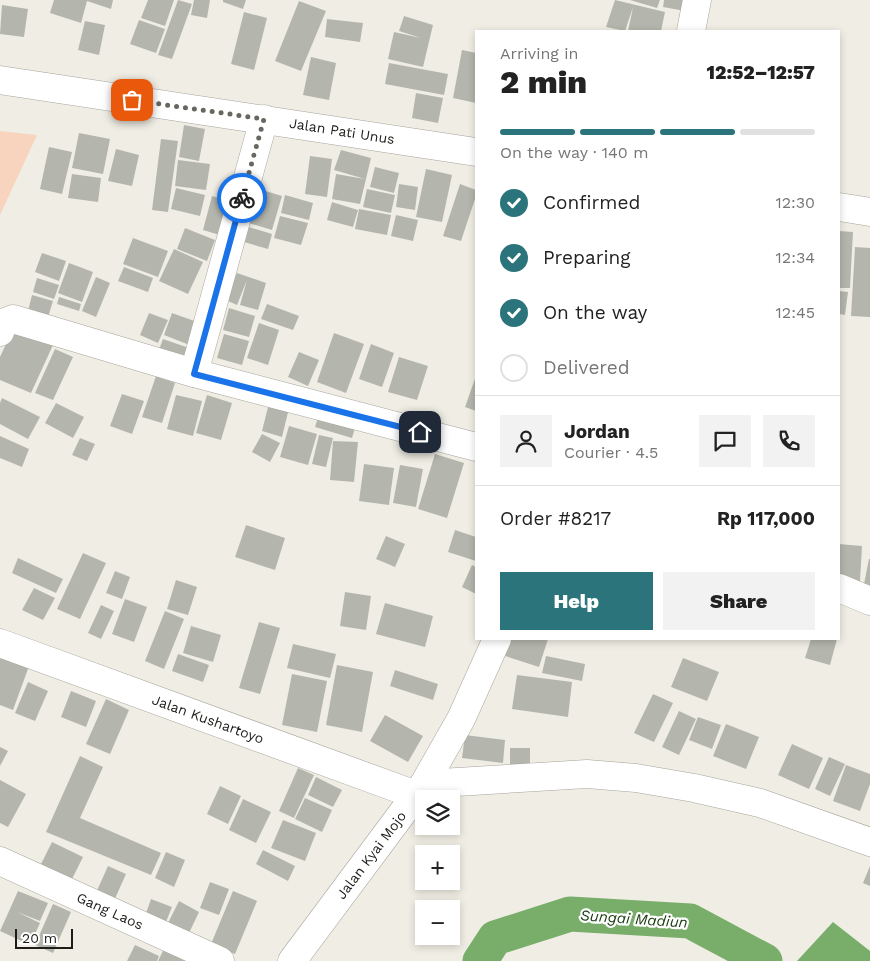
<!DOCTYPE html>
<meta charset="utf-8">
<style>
:root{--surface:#fff;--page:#f2f2f2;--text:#222;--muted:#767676;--line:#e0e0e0;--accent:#2b747c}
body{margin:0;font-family:"Work Sans",sans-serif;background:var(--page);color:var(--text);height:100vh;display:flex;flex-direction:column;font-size:19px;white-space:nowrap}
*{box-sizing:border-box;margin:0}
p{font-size:16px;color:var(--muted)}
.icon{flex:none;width:28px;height:28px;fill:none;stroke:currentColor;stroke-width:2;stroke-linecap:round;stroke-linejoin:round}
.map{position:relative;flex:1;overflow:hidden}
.side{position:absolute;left:475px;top:30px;width:365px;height:610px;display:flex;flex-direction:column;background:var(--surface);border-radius:0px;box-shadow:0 2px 8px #0003}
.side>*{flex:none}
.tools{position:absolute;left:415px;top:790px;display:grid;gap:10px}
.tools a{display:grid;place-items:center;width:45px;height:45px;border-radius:0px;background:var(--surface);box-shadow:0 2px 8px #0003;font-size:25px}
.scale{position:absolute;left:15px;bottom:12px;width:58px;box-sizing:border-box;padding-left:5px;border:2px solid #1d1c19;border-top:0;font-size:14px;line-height:18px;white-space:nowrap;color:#1d1c19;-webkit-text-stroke:4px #fff;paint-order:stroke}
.pin{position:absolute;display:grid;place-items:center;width:42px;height:42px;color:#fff;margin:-21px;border-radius:10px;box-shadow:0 2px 8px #0006}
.courier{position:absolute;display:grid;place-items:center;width:50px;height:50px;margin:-25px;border:4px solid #1a73e8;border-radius:50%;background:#fff;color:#222;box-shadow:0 1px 6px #0007}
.summary em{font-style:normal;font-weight:800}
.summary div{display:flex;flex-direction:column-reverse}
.summary{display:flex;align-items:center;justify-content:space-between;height:85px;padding:0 25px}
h1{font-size:32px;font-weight:800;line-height:38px}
.bar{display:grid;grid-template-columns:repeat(4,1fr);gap:8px 5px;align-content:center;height:60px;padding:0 25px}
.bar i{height:6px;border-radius:4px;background:var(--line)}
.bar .active{background:var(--accent)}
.bar p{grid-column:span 4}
.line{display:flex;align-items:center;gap:12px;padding:0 25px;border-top:1px solid var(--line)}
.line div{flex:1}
.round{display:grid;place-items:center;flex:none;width:52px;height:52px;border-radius:0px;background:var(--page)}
ol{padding:0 25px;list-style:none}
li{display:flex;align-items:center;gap:15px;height:55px}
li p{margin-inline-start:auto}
li .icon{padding:5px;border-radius:50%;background:var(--accent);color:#fff;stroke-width:4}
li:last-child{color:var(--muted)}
li i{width:28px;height:28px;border:2px solid var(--line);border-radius:50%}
.button{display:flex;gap:10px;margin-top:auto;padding:10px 25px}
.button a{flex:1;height:58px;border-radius:0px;background:var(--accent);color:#fff;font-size:20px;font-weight:800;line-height:58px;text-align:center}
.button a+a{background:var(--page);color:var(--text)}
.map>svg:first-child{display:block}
.green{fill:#f8d4bf}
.water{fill:#78ad6a}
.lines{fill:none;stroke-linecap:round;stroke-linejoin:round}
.river{stroke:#78ad6a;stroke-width:35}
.building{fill:#b4b6ad}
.minor-casing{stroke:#a6a49c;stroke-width:29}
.minor{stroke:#fff;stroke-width:28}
.done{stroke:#676660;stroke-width:5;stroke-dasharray:0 9}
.route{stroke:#1a73e8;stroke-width:6}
.labels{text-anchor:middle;stroke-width:4.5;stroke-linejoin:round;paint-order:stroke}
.street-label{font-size:14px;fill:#1d1c19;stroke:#fff}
.water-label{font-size:15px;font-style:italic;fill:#15390b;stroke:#fff}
</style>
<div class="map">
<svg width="870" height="961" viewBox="0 0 870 961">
<rect width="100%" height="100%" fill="#f0eee4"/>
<polygon class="green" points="0,131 37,135 0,215"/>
<polygon class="water" points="833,922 870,951 870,961 797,961"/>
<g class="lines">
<polyline class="river" points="480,961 495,938 570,914 690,921 765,961"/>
</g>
<g class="building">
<polygon points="54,0 113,0 111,9 87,1 81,23 50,13"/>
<polygon points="148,0 174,0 165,26 141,18"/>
<polygon points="178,0 192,4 172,59 158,55"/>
<polygon points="194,0 210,0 207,18 191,15"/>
<polygon points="223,0 246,0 243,9 223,2"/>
<polygon points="615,0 665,12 661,31 628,31 633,7 625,31 606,27"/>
<polygon points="630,0 660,0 657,8"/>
<polygon points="664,0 687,0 685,11 663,7"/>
<polygon points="299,1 326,11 301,71 275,61"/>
<polygon points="2,5 28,9 24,37 0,34"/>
<polygon points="244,12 267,18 254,70 231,64"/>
<polygon points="404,16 433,25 423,67 388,59 394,32 421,38 399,31"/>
<polygon points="327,19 363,23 360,42 325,37"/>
<polygon points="139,20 165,29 156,53 130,44"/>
<polygon points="85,21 105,25 99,55 78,50"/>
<polygon points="462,50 476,53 476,103 453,98"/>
<polygon points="311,57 336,63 329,100 303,95"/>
<polygon points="389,63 448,74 444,95 385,84"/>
<polygon points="416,93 443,98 438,123 412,118"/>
<polygon points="184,125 205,129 199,161 179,157"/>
<polygon points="79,133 110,139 103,174 72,168"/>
<polygon points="161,139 178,141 168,212 152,210"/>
<polygon points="49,147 72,152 62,194 40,189"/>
<polygon points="116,149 139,155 132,186 108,181"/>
<polygon points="341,150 371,158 360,204 332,199 336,174 365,179 334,170"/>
<polygon points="310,156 332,159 327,197 305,194"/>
<polygon points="178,160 210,164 206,190 175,186"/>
<polygon points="375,167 399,173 394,193 370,187"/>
<polygon points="426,169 452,175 442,222 416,217"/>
<polygon points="72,174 101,178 98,202 68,198"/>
<polygon points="399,184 418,187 415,210 396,207"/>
<polygon points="460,184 476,190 476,196 461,241 443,236"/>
<polygon points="252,187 282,196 272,230 242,221"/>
<polygon points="176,188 205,195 200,216 171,209"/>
<polygon points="367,189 395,195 391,213 363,207"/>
<polygon points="285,195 313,203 309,220 281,213"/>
<polygon points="212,196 232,202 223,236 203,230"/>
<polygon points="332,202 358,210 353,227 327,220"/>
<polygon points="359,209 391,215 387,235 355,229"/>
<polygon points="396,215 418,220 413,241 391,236"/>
<polygon points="280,216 308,223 301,245 274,238"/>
<polygon points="249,227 272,234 268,249 244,242"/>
<polygon points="185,228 215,240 207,261 177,249"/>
<polygon points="839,231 853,232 850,288 839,288"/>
<polygon points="133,238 168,251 158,277 123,264"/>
<polygon points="855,247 870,248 870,317 851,316"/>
<polygon points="174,249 203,262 188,294 159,281"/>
<polygon points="42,253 66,261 59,281 35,272"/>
<polygon points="69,263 93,272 82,302 58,293"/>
<polygon points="124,267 153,278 148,292 118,281"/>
<polygon points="237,273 266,283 258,310 240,305 247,280 237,305 226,300"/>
<polygon points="96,277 110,283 96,317 82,311"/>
<polygon points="37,278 59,285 54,299 33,292"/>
<polygon points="839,291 848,292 845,315 839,314"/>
<polygon points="32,295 53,301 48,317 28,311"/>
<polygon points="59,297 81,304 79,311 57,304"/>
<polygon points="267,304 299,316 293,330 261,319"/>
<polygon points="229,308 255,316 249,337 223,330"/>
<polygon points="149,313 168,320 158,343 140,335"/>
<polygon points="172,313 200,323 192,346 164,335"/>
<polygon points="259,323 279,330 268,365 247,358"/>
<polygon points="14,327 53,345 31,393 0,380 0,357"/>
<polygon points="334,333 364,344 346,393 317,382"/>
<polygon points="224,334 249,341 242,365 217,358"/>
<polygon points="163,339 189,348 184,364 157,355"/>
<polygon points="371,344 394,353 382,387 359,379"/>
<polygon points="55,349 73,357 53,400 35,393"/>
<polygon points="299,352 319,360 308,386 288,377"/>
<polygon points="399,357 428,366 417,400 388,392"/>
<polygon points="156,376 175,383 162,423 142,417"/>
<polygon points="476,376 476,411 465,407"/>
<polygon points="122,394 144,401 132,434 110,426"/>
<polygon points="176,395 202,401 193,436 167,429"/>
<polygon points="207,395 232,403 221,440 196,433"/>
<polygon points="2,398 40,417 28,439 0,424 0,403"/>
<polygon points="270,399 290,404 282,437 262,431"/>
<polygon points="56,403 84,417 73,438 45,423"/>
<polygon points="321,408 358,418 352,438 315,427"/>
<polygon points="289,426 317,434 308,465 280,457"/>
<polygon points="262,434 280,443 270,462 252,452"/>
<polygon points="319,435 333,438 326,467 312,464"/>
<polygon points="0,436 29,449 22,467 0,458"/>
<polygon points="80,438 95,444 87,461 72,455"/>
<polygon points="333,441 358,442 354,482 330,480"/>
<polygon points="435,454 464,463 447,518 418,509"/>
<polygon points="364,464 394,468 389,505 359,501"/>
<polygon points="400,465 423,469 416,507 393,503"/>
<polygon points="246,525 285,538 275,570 235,557"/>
<polygon points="455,530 476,537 476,561 448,552"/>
<polygon points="386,536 405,544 395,567 376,559"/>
<polygon points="839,544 862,546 860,581 839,579"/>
<polygon points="83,553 106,563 80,619 57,609"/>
<polygon points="18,558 63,579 56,593 12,573"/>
<polygon points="869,559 870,559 870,585 864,584"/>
<polygon points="472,565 476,567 476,594 462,587"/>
<polygon points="115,571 130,577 122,599 106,593"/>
<polygon points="176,580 197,587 188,615 167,609"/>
<polygon points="34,588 55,598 43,620 22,610"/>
<polygon points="345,592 371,596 366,630 340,626"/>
<polygon points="125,599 147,607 134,642 112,634"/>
<polygon points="385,603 433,616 425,647 376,634"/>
<polygon points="101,605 114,611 101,639 88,633"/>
<polygon points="165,611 184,619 164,669 145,661"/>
<polygon points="259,622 280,628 260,694 239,688"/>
<polygon points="191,626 221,635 213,662 183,653"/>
<polygon points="510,639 548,639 539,667 505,656"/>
<polygon points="811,639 837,639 830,665 805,658"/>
<polygon points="293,644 336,654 330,678 287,668"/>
<polygon points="4,648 32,658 13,710 0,705 0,659"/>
<polygon points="178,654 209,665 203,682 172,671"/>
<polygon points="546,656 585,664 582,681 542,673"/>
<polygon points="683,658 719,672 707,701 671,687"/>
<polygon points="337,665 373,672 362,732 326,725"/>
<polygon points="395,670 438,684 433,700 390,686"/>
<polygon points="292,674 327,681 317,732 282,725"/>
<polygon points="517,675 572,682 568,717 512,709"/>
<polygon points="28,682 48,691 35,721 15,713"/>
<polygon points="71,691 96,701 86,727 61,717"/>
<polygon points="653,694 673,703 654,742 634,733"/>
<polygon points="106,699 129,710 110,754 86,744"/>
<polygon points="679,711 696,719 679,755 662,747"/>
<polygon points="385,715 423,736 408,762 370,741"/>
<polygon points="698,717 721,725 712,749 689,740"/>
<polygon points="726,724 759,737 746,769 713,756"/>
<polygon points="465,735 505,740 503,763 462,758"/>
<polygon points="792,744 823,758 809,789 778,775"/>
<polygon points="0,747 8,751 0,766"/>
<rect x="510" y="748" width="20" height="17"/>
<polygon points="80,756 103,767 80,818 161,853 151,875 46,832"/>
<polygon points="829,757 845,764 830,796 815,789"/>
<polygon points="846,765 870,774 870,784 860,811 833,801"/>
<polygon points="298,768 314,775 294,818 279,811"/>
<polygon points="316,777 342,790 333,807 308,795"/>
<polygon points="0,780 26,794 8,827 0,823"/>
<polygon points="220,786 241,796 228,824 207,814"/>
<polygon points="305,798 332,810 322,832 295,819"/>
<polygon points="243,799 271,812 256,843 229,830"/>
<polygon points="283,820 316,833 305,861 271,848"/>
<polygon points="52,842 83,857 70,883 39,868"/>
<polygon points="263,850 295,866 288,881 256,864"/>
<polygon points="166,852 185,860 174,887 155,878"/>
<polygon points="108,866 126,874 113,903 95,895"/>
<polygon points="870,866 870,886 863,883"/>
<polygon points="210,882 229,889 219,915 200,908"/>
<polygon points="18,891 48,903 40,921 17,912 40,923 30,945 0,931"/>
<polygon points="233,891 257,901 235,954 211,944"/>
<polygon points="151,899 172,907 164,927 144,919"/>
<polygon points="179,901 199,912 189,933 168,923"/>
<polygon points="53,904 71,912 53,953 35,945"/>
<polygon points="167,943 189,953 185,961 158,961"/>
<polygon points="135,945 159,956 157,961 127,961"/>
</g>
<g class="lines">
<defs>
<g id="minor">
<polyline points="691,31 697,0"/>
<polyline points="0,80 476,152"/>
<polyline points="839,207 870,212"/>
<polyline points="0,332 3,323 13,319 194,373 476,447"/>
<polyline points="194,373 264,119"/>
<polyline points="839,588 870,601"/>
<polyline points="0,643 416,795"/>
<polyline points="424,784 587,774 636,778 694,788 760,803 870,842"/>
<polyline points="0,861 220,961"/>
<polyline points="292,961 424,784 461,719 497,639"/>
</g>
</defs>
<use href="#minor" class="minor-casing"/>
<use href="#minor" class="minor"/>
</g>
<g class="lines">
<polyline class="done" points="132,100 264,119 242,198"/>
<polyline class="route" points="242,198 194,374 420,432"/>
</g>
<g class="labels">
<g class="street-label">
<text transform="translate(342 131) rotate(9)" y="5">Jalan Pati Unus</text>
<text transform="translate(208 719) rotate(20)" y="5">Jalan Kushartoyo</text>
<text transform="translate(371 855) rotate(-53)" y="5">Jalan Kyai Mojo</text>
<text transform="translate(110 911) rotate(24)" y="5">Gang Laos</text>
</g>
<g class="water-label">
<text transform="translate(634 919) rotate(4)" y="5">Sungai Madiun</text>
</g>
</g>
</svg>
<div class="tools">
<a><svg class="icon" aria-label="layers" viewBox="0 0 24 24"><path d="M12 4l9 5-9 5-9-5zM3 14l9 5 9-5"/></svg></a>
<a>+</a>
<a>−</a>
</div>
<div class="scale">20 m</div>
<div class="pin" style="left:132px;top:100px;background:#ea580c"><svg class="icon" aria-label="bag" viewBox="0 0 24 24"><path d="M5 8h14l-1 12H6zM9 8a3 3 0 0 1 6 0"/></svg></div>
<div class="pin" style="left:420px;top:432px;background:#1f2937"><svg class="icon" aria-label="home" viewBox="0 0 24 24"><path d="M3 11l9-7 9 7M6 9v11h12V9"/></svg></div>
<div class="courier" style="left:242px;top:198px"><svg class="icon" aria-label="bike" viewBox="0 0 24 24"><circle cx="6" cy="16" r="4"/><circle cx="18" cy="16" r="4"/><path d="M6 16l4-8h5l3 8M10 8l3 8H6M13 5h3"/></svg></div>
<section class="side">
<div class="summary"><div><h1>2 min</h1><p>Arriving in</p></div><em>12:52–12:57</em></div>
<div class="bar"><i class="active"></i><i class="active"></i><i class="active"></i><i></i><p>On the way · 140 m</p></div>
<ol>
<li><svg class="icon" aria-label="check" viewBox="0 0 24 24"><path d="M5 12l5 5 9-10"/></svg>Confirmed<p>12:30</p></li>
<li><svg class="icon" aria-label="check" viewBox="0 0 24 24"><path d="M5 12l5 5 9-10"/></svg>Preparing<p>12:34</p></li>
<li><svg class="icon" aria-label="check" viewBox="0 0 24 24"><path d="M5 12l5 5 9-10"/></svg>On the way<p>12:45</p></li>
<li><i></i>Delivered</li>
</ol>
<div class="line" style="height:90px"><a class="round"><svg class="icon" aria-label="person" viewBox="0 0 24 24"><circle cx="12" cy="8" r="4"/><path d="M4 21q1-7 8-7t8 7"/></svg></a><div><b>Jordan</b><p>Courier · 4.5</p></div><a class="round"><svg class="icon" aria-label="chat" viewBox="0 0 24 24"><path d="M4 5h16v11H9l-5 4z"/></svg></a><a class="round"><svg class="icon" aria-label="phone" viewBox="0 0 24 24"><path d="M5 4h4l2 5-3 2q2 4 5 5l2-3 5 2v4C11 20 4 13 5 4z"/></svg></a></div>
<div class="line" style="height:65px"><div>Order #8217</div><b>Rp 117,000</b></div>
<div class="button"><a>Help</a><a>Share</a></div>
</section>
</div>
